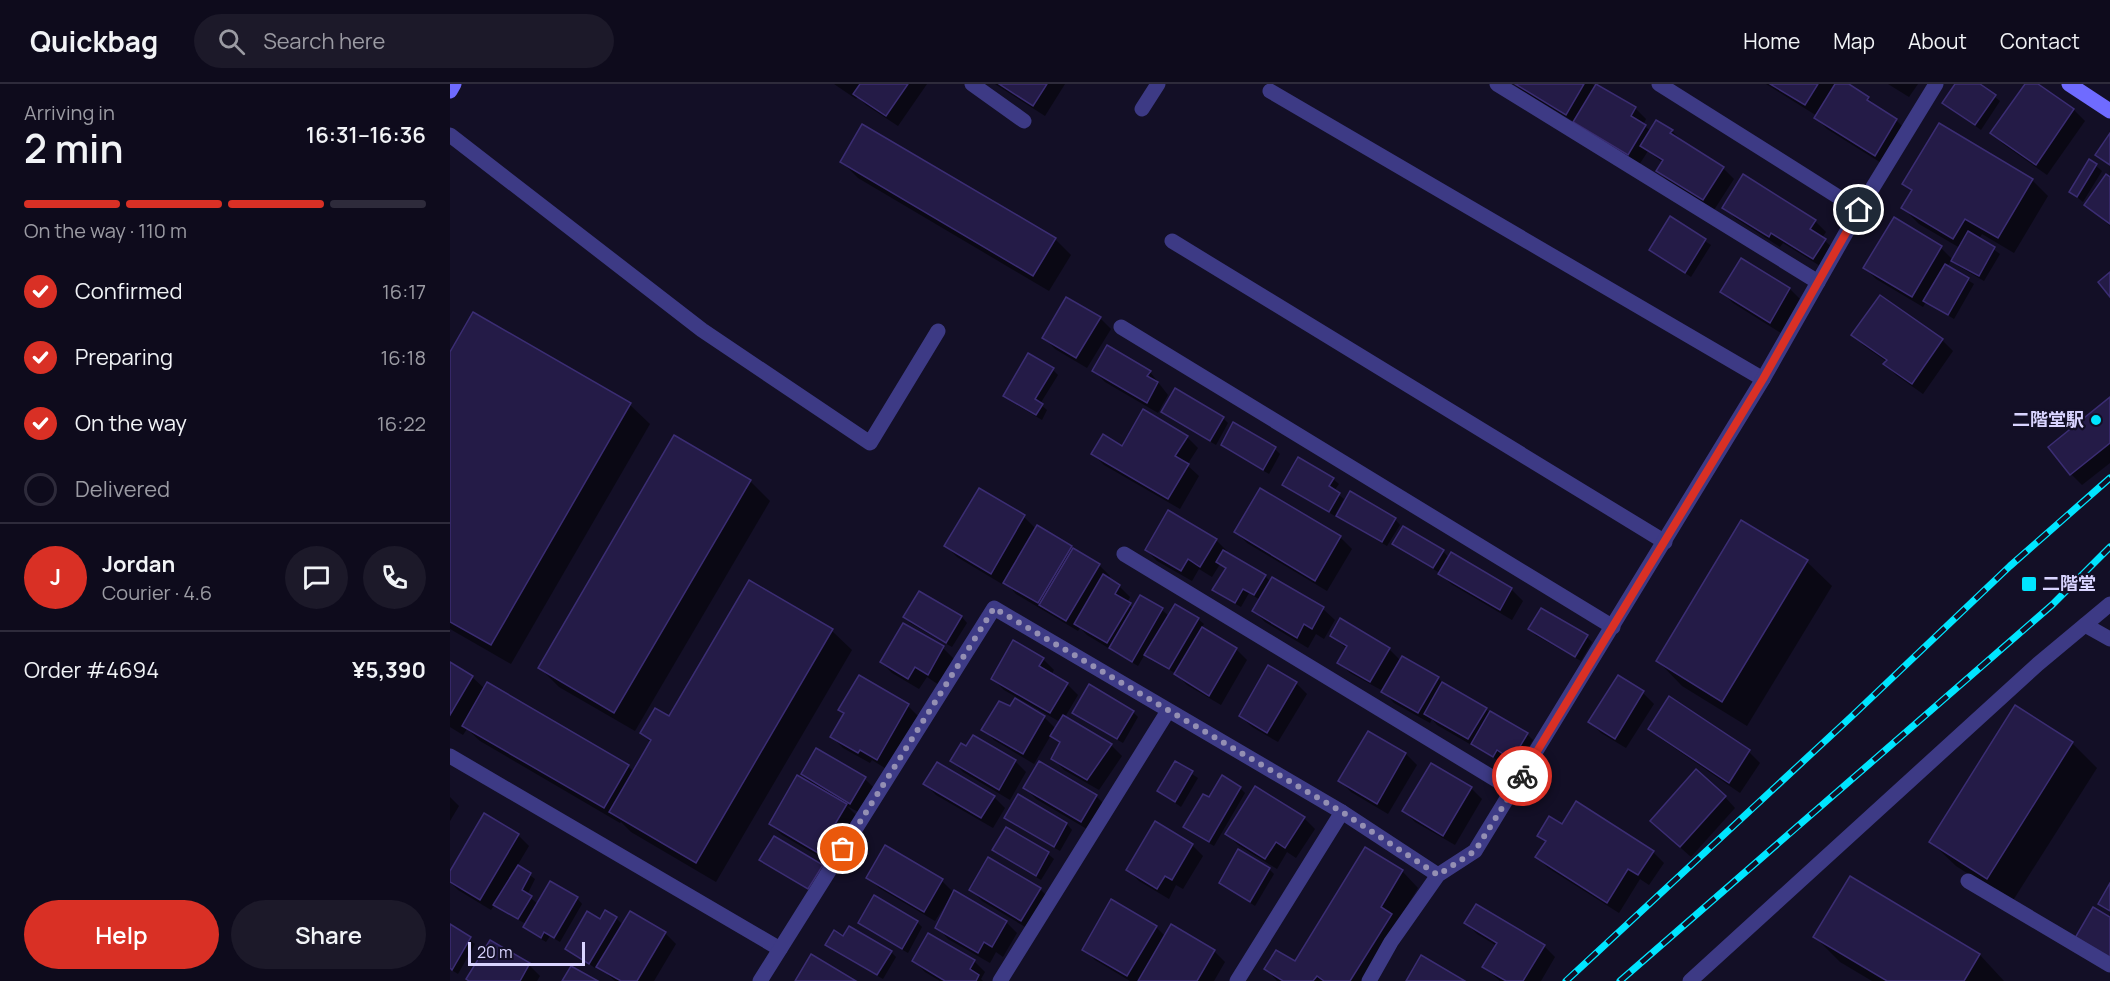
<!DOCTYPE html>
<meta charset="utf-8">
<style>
:root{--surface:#0e0b1c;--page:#1c1929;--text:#f1f3f6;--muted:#9b9ba3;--line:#2e2b3b;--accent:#d93025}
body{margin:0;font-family:Manrope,"Noto Sans JP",sans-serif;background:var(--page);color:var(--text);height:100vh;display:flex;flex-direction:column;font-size:22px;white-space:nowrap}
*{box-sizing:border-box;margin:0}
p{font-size:20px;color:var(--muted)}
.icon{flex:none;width:33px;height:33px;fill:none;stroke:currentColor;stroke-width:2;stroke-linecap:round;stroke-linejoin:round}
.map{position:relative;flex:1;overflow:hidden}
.drawer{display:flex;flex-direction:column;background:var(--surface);width:450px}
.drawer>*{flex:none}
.scale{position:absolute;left:18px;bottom:15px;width:117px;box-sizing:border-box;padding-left:6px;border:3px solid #d9d4ff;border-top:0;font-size:16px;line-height:21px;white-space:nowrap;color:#d9d4ff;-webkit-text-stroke:4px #130f26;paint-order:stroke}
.pin{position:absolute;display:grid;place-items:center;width:51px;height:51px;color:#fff;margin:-26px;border:3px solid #fff;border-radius:50%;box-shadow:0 2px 6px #0007}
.courier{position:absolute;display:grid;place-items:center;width:60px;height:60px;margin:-30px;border:4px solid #d93025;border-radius:50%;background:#fff;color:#222;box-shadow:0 2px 8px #0007}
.overview em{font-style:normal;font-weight:600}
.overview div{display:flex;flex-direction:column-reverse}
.overview{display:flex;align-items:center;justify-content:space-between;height:102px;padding:0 24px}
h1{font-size:39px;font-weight:600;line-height:45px}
.bar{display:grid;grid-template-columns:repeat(4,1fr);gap:9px 6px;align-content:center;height:72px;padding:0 24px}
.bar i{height:8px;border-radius:4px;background:var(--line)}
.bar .on{background:var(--accent)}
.bar p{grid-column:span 4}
.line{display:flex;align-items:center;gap:15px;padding:0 24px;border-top:2px solid var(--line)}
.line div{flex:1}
.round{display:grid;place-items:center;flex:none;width:63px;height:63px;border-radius:32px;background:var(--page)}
ol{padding:0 24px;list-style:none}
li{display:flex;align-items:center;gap:18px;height:66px}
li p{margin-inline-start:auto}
li .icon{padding:6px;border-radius:50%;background:var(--accent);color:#fff;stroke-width:4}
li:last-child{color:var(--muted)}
li i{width:33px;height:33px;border:3px solid var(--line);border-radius:50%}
.button{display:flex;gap:12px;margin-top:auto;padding:12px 24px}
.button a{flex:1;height:69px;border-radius:36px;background:var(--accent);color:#fff;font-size:24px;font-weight:600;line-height:69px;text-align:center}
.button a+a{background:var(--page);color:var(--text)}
header{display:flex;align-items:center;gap:36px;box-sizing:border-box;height:84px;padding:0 30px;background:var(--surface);border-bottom:2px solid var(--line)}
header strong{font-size:28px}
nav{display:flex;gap:33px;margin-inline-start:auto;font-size:21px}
.search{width:420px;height:54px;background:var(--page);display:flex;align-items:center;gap:15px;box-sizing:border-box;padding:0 21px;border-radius:33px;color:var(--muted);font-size:22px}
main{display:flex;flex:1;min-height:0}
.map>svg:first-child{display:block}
.shadow{fill:#0007}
.building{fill:#241b47;stroke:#3b2d73;stroke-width:1.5}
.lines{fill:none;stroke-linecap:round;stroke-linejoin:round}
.service{stroke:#3d3a85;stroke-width:15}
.minor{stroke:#3d3a85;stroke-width:15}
.secondary{stroke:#6f6bff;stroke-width:15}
.rail-casing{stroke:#00e5ff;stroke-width:7}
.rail{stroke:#130f26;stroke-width:4.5;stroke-dasharray:14;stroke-linecap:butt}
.done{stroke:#948fb3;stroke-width:6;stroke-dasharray:0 10.8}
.route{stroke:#d93025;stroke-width:8}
.poi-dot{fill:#00e5ff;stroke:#130f26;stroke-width:2}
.labels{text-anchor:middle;stroke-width:4.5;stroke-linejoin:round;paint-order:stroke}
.poi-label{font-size:18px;font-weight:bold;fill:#d9d4ff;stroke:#130f26;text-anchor:end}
</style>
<header>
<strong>Quickbag</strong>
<div class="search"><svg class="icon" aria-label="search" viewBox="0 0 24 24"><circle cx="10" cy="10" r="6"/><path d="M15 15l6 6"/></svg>Search here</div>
<nav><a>Home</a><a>Map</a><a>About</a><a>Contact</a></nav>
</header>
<main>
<section class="drawer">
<div class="overview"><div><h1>2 min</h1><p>Arriving in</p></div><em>16:31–16:36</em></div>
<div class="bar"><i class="on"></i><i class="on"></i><i class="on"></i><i></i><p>On the way · 110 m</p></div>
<ol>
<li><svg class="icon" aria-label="check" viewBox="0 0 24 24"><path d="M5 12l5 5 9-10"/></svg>Confirmed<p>16:17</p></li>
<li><svg class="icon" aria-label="check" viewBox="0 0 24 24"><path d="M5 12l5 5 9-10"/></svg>Preparing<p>16:18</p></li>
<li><svg class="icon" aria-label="check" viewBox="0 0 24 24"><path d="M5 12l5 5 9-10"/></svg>On the way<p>16:22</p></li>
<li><i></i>Delivered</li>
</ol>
<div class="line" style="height:108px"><b class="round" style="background:var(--accent);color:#fff">J</b><div><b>Jordan</b><p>Courier · 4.6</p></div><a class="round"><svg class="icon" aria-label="chat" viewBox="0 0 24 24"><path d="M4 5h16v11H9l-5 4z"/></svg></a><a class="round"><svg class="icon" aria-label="phone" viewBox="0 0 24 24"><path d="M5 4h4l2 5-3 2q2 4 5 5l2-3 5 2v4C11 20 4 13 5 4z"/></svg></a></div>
<div class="line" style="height:78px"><div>Order #4694</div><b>¥5,390</b></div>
<div class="button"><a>Help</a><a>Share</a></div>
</section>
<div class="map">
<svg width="1660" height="897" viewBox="0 0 1660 897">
<rect width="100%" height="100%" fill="#130f26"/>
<g class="shadow">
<polygon points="384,0 477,0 448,42 416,21 408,13 406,15"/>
<polygon points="545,0 615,0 595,32"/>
<polygon points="1064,0 1142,0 1185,24 1196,35 1193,41 1201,47 1222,47 1233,58 1273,84 1284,95 1264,126 1219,98 1208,87 1213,79 1198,67 1189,81 1136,49 1128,40 1071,6"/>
<polygon points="1316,0 1396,0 1418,14 1429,26 1446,36 1457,47 1436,82 1377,45 1366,34 1367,32"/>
<polygon points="1438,0 1468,0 1459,13"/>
<polygon points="1506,0 1528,0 1550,17 1531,46 1494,19"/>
<polygon points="1576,0 1586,0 1624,26 1635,37 1597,91 1553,60 1542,49"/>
<polygon points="1490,41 1582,96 1598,112 1564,169 1532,150 1529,155 1550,170 1534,197 1508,182 1502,175 1497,183 1524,200 1504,235 1476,218 1473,223 1426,195 1415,184 1444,135 1491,164 1503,176 1510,164 1469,140 1453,124 1462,108 1454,100"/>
<polygon points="1640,77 1652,87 1633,118 1621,108"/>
<polygon points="392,78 605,155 621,171 599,207 408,94"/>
<polygon points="1660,95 1660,142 1636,121"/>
<polygon points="1274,123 1365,137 1376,148 1372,154 1386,167 1375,185 1333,159 1330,163 1285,134"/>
<polygon points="1220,134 1261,161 1241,193 1201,166"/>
<polygon points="1291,176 1340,205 1351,216 1331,249 1283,219 1272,208"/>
<polygon points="1431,213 1492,256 1503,267 1473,310 1446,291 1435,280 1437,278 1414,262 1403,251"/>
<polygon points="24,230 180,321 200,340 61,580 0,545 0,271"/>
<polygon points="650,234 661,245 637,284 605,265 594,254"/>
<polygon points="603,286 608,291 590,320 597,326 592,336 560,317 555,312"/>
<polygon points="644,287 700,288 718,311 708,329 655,298"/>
<polygon points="1660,315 1660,379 1632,401 1621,390"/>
<polygon points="713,328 773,334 778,339 766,361 718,333"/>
<polygon points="737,353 748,364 737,381 749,392 730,425 654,381 643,370"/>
<polygon points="772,361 825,365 830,370 819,390 778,366"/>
<polygon points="883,395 889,400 884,407 894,415 886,429 945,435 950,441 937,462 894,437 886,429 885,432 840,406 834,400"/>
<polygon points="300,397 320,417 185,647 109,603 89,583"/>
<polygon points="529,406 574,433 586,445 649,481 660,492 658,495 669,502 680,513 677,519 684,525 691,513 712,526 719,532 748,535 754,540 751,544 786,565 797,576 771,621 737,601 725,589 701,576 695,570 688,582 637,551 630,544 628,547 566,510 554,497 552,500 507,473 496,462"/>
<polygon points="810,406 890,453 902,465 877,507 797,459 786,448"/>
<polygon points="766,456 777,467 776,469 815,492 821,498 823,495 873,525 885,536 874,555 866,550 858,564 815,538 804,527 810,516 799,509 791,523 770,511 764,505 776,485 770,480 762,493 749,485 742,497 707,477 696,466"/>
<polygon points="944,459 993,467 999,474 1001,470 1061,505 1073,517 1062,536 1001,500 990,489 949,465"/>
<polygon points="1357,478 1382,502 1297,642 1232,602 1208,577"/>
<polygon points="299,498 382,547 402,566 266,798 181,748 171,738 170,739 30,657 17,645 13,651 0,643 0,580 22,593 35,605 178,682 184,688 201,659 192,649 220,634"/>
<polygon points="470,509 512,533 517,539 502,563 460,539 455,533"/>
<polygon points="454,541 493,564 504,575 489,601 477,593 469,605 442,589 431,578"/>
<polygon points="1080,545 1137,553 1142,558 1131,577 1085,551"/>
<polygon points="882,552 939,565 951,577 953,574 988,594 996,602 1077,650 1083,656 1068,680 1053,671 1049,677 987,641 982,635 980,639 944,619 933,607 900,589 889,578 897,565"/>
<polygon points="593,575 604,586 601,591 617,600 628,611 615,633 661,661 672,672 649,706 614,686 603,675 611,660 601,651 584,680 544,656 533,645 594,633 606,645 610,638 554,606 543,595"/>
<polygon points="410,593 458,622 469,633 438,686 422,676 420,679 393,664 382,653 395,631 390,626"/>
<polygon points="1168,593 1193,609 1204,620 1176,664 1151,649 1140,638"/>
<polygon points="846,599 857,610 828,658 802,643 790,632"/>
<polygon points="624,628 683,628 688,633 673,659 629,634"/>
<polygon points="1200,644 1299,668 1310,679 1290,709 1211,655"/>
<polygon points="918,649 956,670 967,681 938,730 901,708 890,697"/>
<polygon points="1622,659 1647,684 1562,818 1506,782 1481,758"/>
<polygon points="517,664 565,677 576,688 560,716 513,688 502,677"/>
<polygon points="366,666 415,695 426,706 412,730 397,722 407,732 380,779 332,751 320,740 363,701 353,690"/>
<polygon points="725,679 748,694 731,723 708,707"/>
<polygon points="475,700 544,713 555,724 543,744 486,711"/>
<polygon points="575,704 646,712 657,723 642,748 586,715"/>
<polygon points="790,704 795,709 764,762 740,748 735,743 759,715"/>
<polygon points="1021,704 1032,715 1005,761 965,738 954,727"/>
<polygon points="568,712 617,740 622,746 610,767 561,739 556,734"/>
<polygon points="0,713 9,722 0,737"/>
<polygon points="1275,713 1285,724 1241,773 1213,748"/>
<polygon points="854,734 865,745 846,774 837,768 827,785 788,761 777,750"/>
<polygon points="1112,742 1203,768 1214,779 1199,801 1190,795 1169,829 1098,784 1087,773 1096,758 1089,751"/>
<polygon points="557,745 598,770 604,775 591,796 549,771 544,766"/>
<polygon points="68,751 79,762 67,782 85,795 77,811 88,820 127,814 132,820 110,858 100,852 96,858 80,848 75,843 76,840 51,826 45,820 41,826 8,806 0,798 0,790"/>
<polygon points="742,761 753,772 733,805 726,801 719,815 689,797 678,786"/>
<polygon points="916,765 953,788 968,804 947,838 957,847 926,897 827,897 816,885 846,879"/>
<polygon points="311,776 372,782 377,787 364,809 316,781"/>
<polygon points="819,785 824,790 805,822 770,799"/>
<polygon points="418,793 492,797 504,809 556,838 567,849 553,873 546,868 540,879 498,855 487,843 500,818 498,817 485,837 429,804"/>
<polygon points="1401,794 1530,871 1554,897 1422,897 1390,878 1365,853"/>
<polygon points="590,805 601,816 582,847 532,817 521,806"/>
<polygon points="166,834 173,841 215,849 226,860 204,897 165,897 147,881 145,884 117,865 151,837"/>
<polygon points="410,838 467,838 472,843 458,869 415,844"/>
<polygon points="1016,839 1094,862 1105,873 1091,897 1050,897 1034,883 1047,862 1027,850"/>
<polygon points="0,842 25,860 8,890 0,885"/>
<polygon points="706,843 716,853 764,867 775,878 764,897 680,897 645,876 634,865"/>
<polygon points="479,851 524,877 535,888 531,895 533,897 490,897 475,888 464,877"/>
<polygon points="394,854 441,868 446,873 433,895 382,866 377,861"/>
<polygon points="40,858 79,881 90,892 87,897 20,897"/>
</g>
<g class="building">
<polygon points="410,0 458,0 436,32 403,10"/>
<polygon points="549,0 597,0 583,22"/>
<polygon points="1065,0 1134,0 1116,31"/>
<polygon points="1146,0 1186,23 1181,32 1196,41 1178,71 1123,38"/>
<polygon points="1320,0 1368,0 1355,21"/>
<polygon points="1385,0 1399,0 1419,13 1417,16 1447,35 1425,72 1364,34"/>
<polygon points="1505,0 1530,0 1546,11 1525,41 1492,19"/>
<polygon points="1575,0 1588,0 1624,25 1586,81 1540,49"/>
<polygon points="1206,36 1223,46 1220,49 1274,83 1253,116 1206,87 1213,76 1190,62"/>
<polygon points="1489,39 1583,95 1548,154 1515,135 1503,155 1451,124 1462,106 1452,100"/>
<polygon points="412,40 606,154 583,192 390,78"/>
<polygon points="1660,49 1660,81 1645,71"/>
<polygon points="1639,75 1647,80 1627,113 1619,108"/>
<polygon points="1293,90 1366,136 1360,145 1376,155 1363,175 1321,149 1319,153 1272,124"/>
<polygon points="1656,90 1660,93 1660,140 1634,121"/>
<polygon points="1220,132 1256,155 1235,189 1199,166"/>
<polygon points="1444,133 1492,162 1462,213 1413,184"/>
<polygon points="1518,147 1545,163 1529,192 1501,177"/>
<polygon points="1291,174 1340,204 1320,239 1270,208"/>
<polygon points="1495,180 1519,194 1498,231 1473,217"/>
<polygon points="1660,188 1660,213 1648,198"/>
<polygon points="1430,211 1493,255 1462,300 1433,280 1437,276 1401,251"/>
<polygon points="616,213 651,233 626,274 592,254"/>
<polygon points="23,228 181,319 41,561 0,538 0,268"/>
<polygon points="657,261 701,287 697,292 708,298 697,319 642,287"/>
<polygon points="578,269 604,284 585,315 593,320 586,331 553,312"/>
<polygon points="725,304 774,333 760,357 711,328"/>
<polygon points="1660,313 1660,359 1620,391 1598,363"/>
<polygon points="693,325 738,352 725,372 739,380 718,415 641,370 653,350 672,362"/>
<polygon points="783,338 826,363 813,386 771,361"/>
<polygon points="224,351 301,396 164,629 88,584"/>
<polygon points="848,373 884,394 879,402 890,409 879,428 832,401"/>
<polygon points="529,404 575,431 541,490 494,462"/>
<polygon points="810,404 891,452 865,497 784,448"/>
<polygon points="900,407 946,434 932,458 886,432"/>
<polygon points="718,426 767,455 750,483 738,475 731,487 695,466"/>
<polygon points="1291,436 1358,476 1272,618 1206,577"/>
<polygon points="587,441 622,462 588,519 553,499"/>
<polygon points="953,442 994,466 983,484 942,460"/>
<polygon points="623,464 650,480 616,537 589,521"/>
<polygon points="773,466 816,491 804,511 793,505 785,519 762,506 776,484 766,478"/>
<polygon points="1001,468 1062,504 1050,526 988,490"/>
<polygon points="653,490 670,501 665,510 681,519 657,559 624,540"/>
<polygon points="822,493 874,523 862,545 854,540 847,554 802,527"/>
<polygon points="299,496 383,545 246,779 159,728 201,656 190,649 205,624 219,632"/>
<polygon points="469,507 512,532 496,559 453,533"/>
<polygon points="690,511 713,524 682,578 659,564"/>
<polygon points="725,520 749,534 719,585 694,571"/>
<polygon points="1091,524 1138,551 1125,573 1078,545"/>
<polygon points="890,534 940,564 920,598 887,579 897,562 880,552"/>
<polygon points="453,539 494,562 478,591 465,583 458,595 430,578"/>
<polygon points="752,543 787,564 759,612 724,590"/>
<polygon points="563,556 594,574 589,582 618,599 600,629 541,595"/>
<polygon points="952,572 989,593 968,629 931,608"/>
<polygon points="0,578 23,592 0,631"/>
<polygon points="818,581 847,598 817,649 789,632"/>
<polygon points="409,591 459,620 427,676 410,666 408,669 380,653 394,629 388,626"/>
<polygon points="1168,591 1194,607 1165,655 1138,638"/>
<polygon points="37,598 179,681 154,724 12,642"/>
<polygon points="992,598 1037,624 1018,655 974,630"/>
<polygon points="639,600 684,627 667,655 622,629"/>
<polygon points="1219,612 1300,666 1279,699 1198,645"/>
<polygon points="565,614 595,632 573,670 531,646 549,617 560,622"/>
<polygon points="1565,621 1623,658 1537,795 1479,758"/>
<polygon points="1040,627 1078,649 1062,676 1047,666 1043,673 1021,660"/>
<polygon points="613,631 662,660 637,696 601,675 610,658 600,652"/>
<polygon points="918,647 956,669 927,720 888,697"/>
<polygon points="523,651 566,676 549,706 500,677 511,659 516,662"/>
<polygon points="366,664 416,693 400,720 351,690"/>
<polygon points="589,677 647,711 631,738 573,704"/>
<polygon points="725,677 743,687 725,718 707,707"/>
<polygon points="487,678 545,712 531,734 473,700"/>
<polygon points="981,679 1022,703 993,752 952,727"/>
<polygon points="1246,685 1276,712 1230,763 1200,737"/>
<polygon points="347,691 397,720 368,769 319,740"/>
<polygon points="772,691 791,703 759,758 733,743 753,710 759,713"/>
<polygon points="805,702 855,733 835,764 826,758 815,775 775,750"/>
<polygon points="568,710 617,739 604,763 554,734"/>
<polygon points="1126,717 1204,767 1188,791 1178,785 1157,819 1085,773 1096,757 1087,752 1099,732 1112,740"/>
<polygon points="34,729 69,750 30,816 0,798 0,787"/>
<polygon points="705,737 743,760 722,796 715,792 707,805 676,786"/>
<polygon points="556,743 599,768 586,792 542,766"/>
<polygon points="324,752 373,781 358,805 309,776"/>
<polygon points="435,761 493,795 474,828 416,794"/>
<polygon points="915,763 953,786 931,823 942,830 900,897 874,897 867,892 863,897 833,897 814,885 826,866 845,877"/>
<polygon points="788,765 820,784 800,818 769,799"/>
<polygon points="538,773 591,804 571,837 519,806"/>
<polygon points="68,781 81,789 72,806 82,812 68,835 43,821"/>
<polygon points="1400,792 1530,870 1514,897 1437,897 1363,853"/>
<polygon points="100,797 128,813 104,854 94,848 91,854 73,843"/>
<polygon points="1660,799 1660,827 1648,820"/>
<polygon points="504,806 557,837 542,863 534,858 528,869 485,844"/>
<polygon points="424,811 468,837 452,865 408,839"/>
<polygon points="661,815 707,842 677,892 632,866"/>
<polygon points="1026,820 1095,861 1073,897 1056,897 1032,883 1047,859 1014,839"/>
<polygon points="1643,823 1660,833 1660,875 1625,854"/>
<polygon points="155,826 167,833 139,880 115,865 137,827 150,835"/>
<polygon points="180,827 216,848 187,897 171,897 146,883"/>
<polygon points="0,840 21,853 2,886 0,884"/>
<polygon points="721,840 765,866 747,897 688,897"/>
<polygon points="399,842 442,867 427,891 375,861 384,846 393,852"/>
<polygon points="478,849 525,876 520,885 529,891 526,897 495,897 462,877"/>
<polygon points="40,856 80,879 70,897 19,897 16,895"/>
<polygon points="361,870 406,897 345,897"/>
<polygon points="971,871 1015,897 956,897"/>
<polygon points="121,882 148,897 112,897"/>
</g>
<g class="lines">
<polyline class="service" points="1209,0 1409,126"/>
<g class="minor">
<polyline points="522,0 574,37"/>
<polyline points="1047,0 1368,198"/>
<polyline points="820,7 1313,295"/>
<polyline points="692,25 708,0"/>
<polyline points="0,51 252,246 420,359 488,247"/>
<polyline points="722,157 1215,458"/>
<polyline points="671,243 1163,543"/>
<polyline points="674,470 1063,706"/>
<polyline points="1635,541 1660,555"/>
<polyline points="0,672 330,865"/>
<polyline points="1518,797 1660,881"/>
<polyline points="310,897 544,524 892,728 988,791"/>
<polyline points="550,897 718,627"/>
<polyline points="787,897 892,728"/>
<polyline points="919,897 941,858 988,791 1025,767 1313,295 1409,126 1486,0"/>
<polyline points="1240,897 1588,580 1660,520"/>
</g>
<g class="secondary">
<polyline points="1619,0 1660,27"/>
<polyline points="0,7 4,0"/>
</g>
<defs>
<g id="rail">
<polyline points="1116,897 1401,633 1560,482 1660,394"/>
<polyline points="1170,897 1602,521 1660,463"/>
</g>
</defs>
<use href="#rail" class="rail-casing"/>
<use href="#rail" class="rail"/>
</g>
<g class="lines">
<polyline class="done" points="393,765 544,524 892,728 988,791 1025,767 1072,692"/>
<polyline class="route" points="1072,692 1313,295 1409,126"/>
</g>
<g class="poi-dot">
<circle cx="1646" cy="336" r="6"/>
<rect x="1571" y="492" width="16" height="16" rx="3"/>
</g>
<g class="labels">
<g class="poi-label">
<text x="1634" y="342">二階堂駅</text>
<text x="1592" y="506" text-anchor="start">二階堂</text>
</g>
</g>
</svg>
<div class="scale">20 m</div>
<div class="pin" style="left:393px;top:765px;background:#ea580c"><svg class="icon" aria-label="bag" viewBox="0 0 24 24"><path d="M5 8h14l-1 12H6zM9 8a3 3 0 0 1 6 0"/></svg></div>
<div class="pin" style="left:1409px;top:126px;background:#1f2937"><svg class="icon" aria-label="home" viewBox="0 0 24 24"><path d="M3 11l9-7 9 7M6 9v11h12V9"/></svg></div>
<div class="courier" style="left:1072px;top:692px"><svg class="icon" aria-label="bike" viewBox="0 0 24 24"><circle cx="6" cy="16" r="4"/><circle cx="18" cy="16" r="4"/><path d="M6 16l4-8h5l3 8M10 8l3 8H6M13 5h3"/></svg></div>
</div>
</main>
